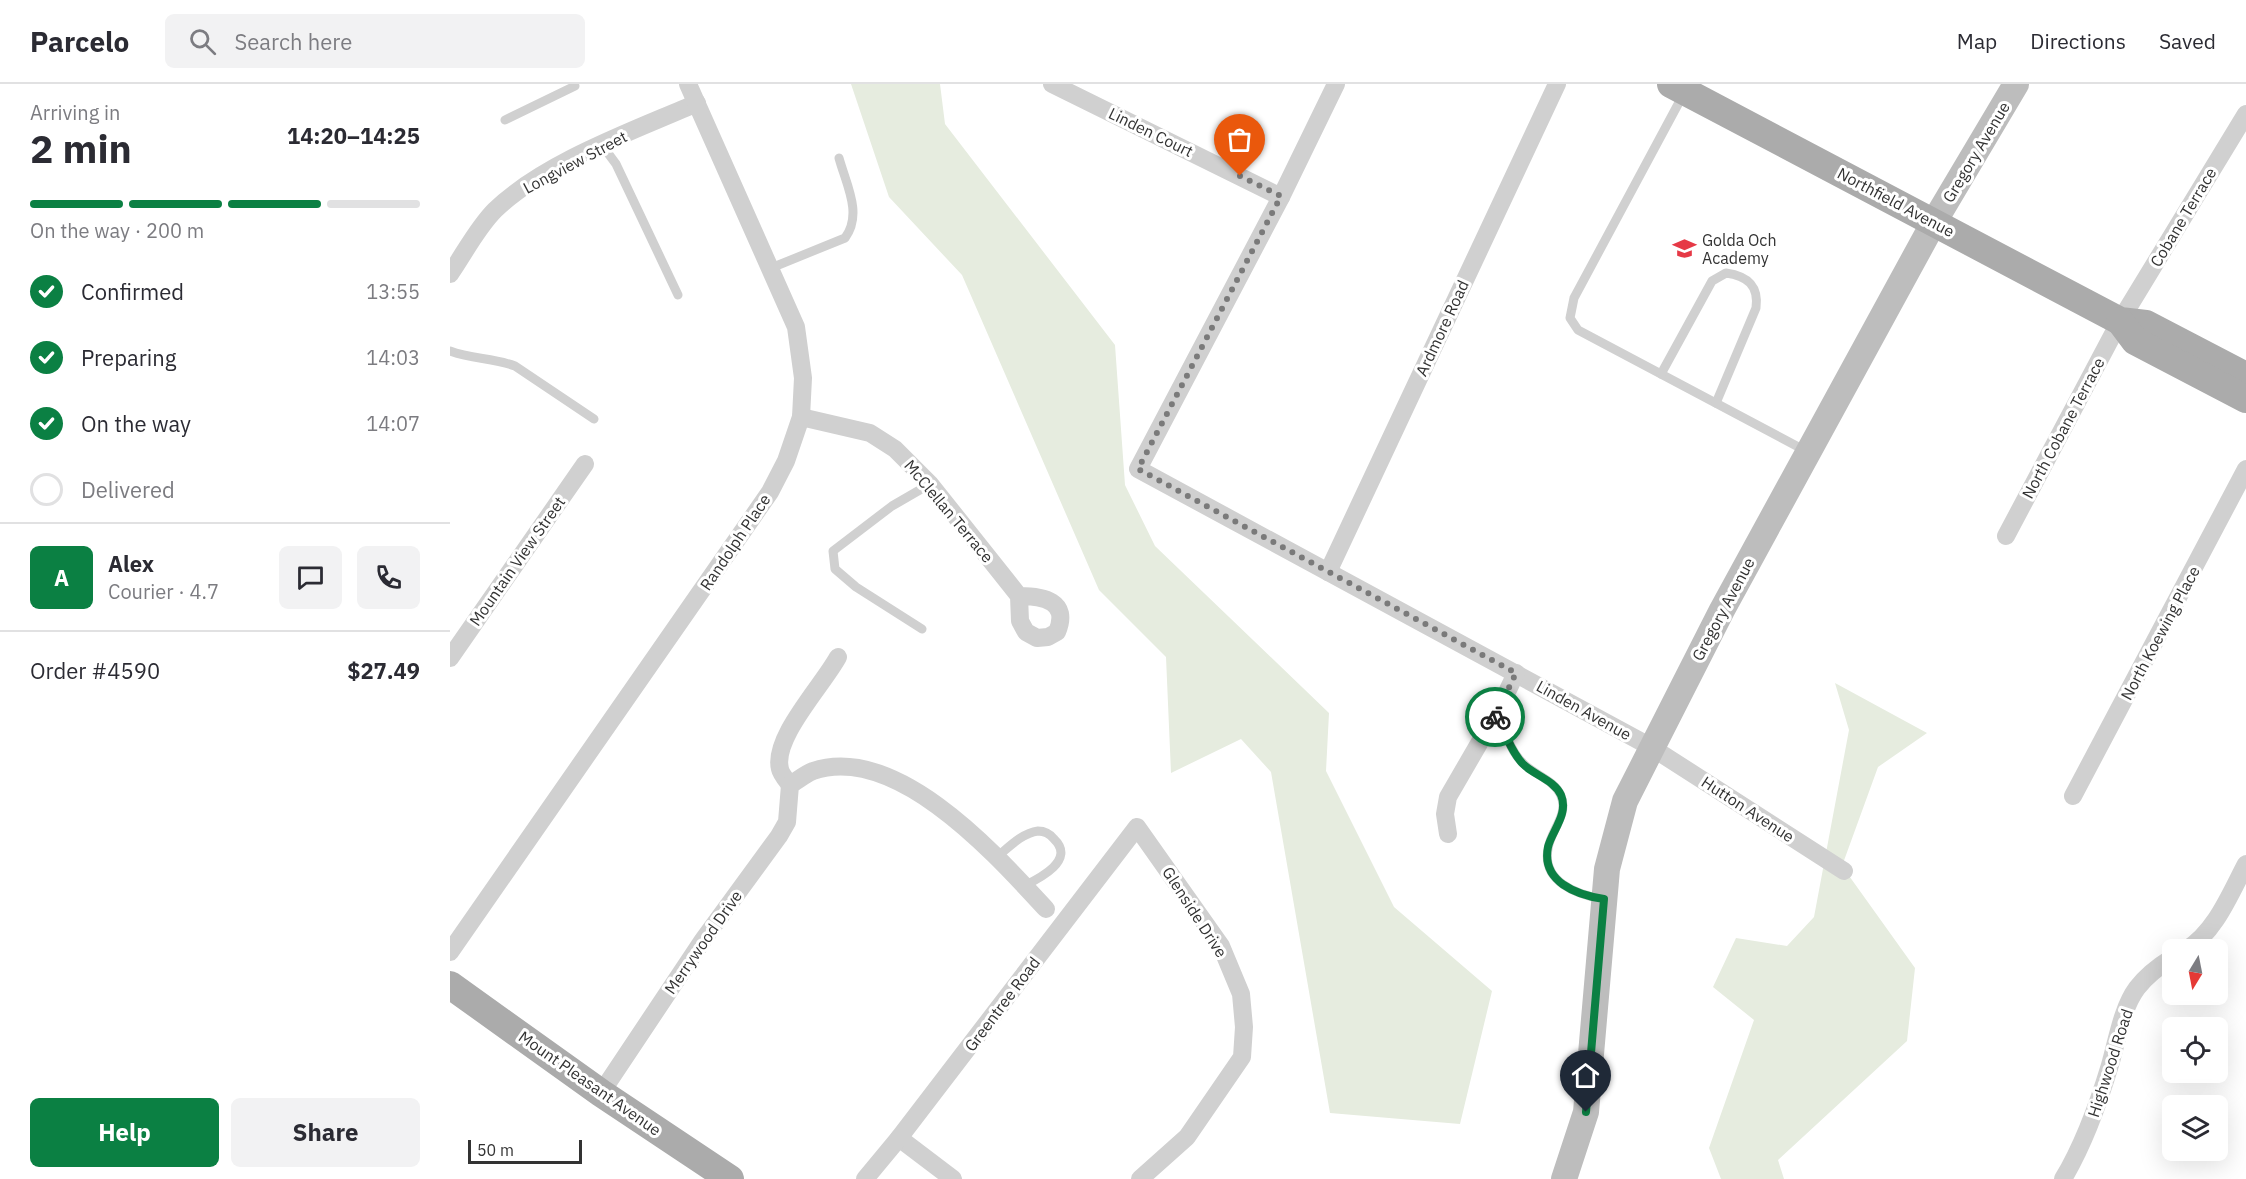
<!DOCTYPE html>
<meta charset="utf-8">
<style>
:root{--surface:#fff;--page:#f2f2f3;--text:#2b2b33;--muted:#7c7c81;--line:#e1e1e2;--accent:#0b8043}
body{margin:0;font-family:"IBM Plex Sans",sans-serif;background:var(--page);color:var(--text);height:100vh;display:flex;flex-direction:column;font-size:22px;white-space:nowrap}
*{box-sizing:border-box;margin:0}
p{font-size:20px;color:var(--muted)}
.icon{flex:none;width:33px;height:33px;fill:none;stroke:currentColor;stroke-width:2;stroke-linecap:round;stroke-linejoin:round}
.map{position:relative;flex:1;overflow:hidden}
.details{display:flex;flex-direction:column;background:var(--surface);width:450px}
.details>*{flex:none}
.needle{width:39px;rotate:190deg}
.controls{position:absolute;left:1712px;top:855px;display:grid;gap:12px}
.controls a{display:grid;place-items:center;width:66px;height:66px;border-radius:9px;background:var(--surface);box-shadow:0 6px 24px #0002;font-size:30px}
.scale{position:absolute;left:18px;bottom:15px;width:114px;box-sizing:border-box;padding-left:6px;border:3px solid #333;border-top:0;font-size:16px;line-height:21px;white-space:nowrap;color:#333;-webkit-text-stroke:4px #fff;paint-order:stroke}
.pin{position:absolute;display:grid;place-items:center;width:51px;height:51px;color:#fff;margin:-62px -26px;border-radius:50% 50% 50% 0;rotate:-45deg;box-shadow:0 0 6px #0007}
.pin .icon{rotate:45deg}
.courier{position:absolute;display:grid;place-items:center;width:60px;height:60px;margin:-30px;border:4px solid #0b8043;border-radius:50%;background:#fff;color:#222;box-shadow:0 2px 8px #0007}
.summary em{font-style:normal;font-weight:700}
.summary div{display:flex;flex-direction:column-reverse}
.summary{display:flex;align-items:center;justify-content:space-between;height:102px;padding:0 30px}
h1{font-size:39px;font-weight:700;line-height:45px}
.bar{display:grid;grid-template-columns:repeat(4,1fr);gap:9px 6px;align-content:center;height:72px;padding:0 30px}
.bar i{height:8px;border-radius:4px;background:var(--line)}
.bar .selected{background:var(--accent)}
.bar p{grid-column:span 4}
.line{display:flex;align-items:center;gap:15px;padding:0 30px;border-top:2px solid var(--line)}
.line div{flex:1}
.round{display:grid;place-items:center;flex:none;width:63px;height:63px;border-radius:9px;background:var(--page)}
ol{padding:0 30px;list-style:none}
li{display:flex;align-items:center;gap:18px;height:66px}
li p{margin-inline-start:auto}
li .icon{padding:6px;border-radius:50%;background:var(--accent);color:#fff;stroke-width:4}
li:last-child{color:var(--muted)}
li i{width:33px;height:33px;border:3px solid var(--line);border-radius:50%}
.primary-button{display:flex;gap:12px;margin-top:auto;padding:12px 30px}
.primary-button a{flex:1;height:69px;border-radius:9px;background:var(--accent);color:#fff;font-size:24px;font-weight:700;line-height:69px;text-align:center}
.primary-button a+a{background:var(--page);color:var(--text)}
header{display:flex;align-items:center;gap:36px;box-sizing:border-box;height:84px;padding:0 30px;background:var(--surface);border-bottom:2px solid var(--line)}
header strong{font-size:28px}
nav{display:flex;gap:33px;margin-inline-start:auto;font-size:21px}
.search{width:420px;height:54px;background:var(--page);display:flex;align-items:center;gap:15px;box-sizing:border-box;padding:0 21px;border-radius:9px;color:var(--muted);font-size:22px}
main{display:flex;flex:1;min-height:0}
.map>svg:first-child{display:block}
.green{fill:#e6ecdf}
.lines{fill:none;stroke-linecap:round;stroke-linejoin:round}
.lane{stroke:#d0d0d0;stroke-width:9}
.street{stroke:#d0d0d0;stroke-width:18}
.secondary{stroke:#bdbdbd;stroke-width:26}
.primary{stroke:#ababab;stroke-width:28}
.done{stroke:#7a7a7a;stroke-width:6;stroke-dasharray:0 10.8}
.route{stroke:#0b8043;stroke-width:8}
.labels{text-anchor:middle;stroke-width:6;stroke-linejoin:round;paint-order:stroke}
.street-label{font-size:16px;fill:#333;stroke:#fff}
.poi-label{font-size:16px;fill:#333;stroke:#fff;text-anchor:start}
</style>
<header>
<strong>Parcelo</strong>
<div class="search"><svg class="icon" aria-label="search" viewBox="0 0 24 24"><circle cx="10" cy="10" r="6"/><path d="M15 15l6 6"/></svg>Search here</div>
<nav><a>Map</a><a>Directions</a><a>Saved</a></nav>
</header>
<main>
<section class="details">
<div class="summary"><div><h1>2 min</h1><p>Arriving in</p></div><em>14:20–14:25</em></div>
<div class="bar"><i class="selected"></i><i class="selected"></i><i class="selected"></i><i></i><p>On the way · 200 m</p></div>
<ol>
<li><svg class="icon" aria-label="check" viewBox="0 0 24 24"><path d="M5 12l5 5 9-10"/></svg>Confirmed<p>13:55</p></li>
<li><svg class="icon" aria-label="check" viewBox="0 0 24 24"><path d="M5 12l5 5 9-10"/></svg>Preparing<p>14:03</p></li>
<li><svg class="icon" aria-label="check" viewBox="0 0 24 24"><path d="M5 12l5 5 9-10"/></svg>On the way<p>14:07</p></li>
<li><i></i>Delivered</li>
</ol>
<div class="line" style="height:108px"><b class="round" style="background:var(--accent);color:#fff">A</b><div><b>Alex</b><p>Courier · 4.7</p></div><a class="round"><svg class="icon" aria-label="chat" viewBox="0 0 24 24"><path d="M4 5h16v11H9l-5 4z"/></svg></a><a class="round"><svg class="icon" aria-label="phone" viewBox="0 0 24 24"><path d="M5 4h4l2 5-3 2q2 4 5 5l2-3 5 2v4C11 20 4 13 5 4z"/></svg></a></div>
<div class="line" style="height:78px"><div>Order #4590</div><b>$27.49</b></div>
<div class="primary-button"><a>Help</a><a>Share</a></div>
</section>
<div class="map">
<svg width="1796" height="1095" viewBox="0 0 1796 1095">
<rect width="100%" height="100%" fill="#fff"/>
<g class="green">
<polygon points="401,0 490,0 495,40 665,261 675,401 705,462 879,629 876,687 944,823 1042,907 1010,1040 880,1029 821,688 791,655 721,689 716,573 649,506 512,191 439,113"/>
<polygon points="1385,599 1477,649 1428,683 1392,782 1465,884 1457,957 1328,1076 1334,1095 1271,1095 1259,1064 1304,936 1263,903 1286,854 1337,862 1364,833 1399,646"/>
</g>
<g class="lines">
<g class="lane">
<polyline points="1233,11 1124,214 1120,234 1128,246 1356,367"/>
<polyline points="55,36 125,2"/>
<polyline points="152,61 166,80 228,211"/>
<path d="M321,184L395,154C413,130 396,100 389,74"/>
<path d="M0,267C21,275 44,274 65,282L144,335"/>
<path d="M1211,290L1262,197L1276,189C1297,192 1309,201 1306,224L1266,319"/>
<polyline points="472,545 406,503 385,485 383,467 442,422 480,400"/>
<path d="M1044,632C1057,648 1059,666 1073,679C1084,691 1105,696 1111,712C1119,731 1100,747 1098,765C1092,797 1125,810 1152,815"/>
<path d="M547,773C558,764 572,749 588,747C594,747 600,750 604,755C626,776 590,794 574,802"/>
</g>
<g class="street">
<polyline points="602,0 831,113"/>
<polyline points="886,0 831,113 688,385 1201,663 1394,787"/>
<path d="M0,190C14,170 27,144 45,126C95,78 183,47 247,19"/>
<path d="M351,333L420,349L445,365L480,400L569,512L570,537L576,548L587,554L598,553L607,548C620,517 593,512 569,512"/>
<polyline points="1556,452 1670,237 1796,30"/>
<polyline points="878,488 1107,0"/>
<polyline points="0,574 135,380"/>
<path d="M340,701C337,697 331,690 330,685C322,654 373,601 388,573"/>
<polyline points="1623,712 1796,385"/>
<polyline points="998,750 995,730 998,713 1049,625 1066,589"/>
<path d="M1736,866C1766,847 1780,810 1796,780"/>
<polyline points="0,868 320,408 336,377 351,333 353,294 346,243 238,0"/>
<path d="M151,1009L253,856L329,752L337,738L340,701C347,697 355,690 363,687C447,659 546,771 596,825"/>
<polyline points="449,1054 503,1095"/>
<polyline points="415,1095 449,1054 687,743 771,862 791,910 794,943 792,973 737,1053 690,1095"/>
<path d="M1613,1095C1634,1060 1648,1021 1660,981C1667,957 1672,924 1687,904C1697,891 1709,882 1722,874"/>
</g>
<polyline class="secondary" points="1114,1095 1136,1028 1157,785 1175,717 1272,526 1484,138 1566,0"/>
<g class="primary">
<polyline points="1221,0 1670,237 1696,240 1796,292"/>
<polyline points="1670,237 1685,257 1796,315"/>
<polyline points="0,901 151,1009 280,1095"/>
</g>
</g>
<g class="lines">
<polyline class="done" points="790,92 831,112 688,385 1066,589 1045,633"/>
<path class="route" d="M1045,633C1057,648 1059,666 1073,680C1084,691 1104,696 1111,711C1119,730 1102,747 1098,763C1091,798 1127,811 1154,815L1136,1028"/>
</g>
<defs>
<symbol id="school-bare" viewBox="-9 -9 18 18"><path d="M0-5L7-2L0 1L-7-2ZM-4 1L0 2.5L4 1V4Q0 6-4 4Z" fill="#e63946" stroke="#fff" stroke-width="2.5" paint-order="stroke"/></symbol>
</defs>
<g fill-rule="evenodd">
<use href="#school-bare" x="1218" y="148" width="33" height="33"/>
</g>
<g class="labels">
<g class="street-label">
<text transform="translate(701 48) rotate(26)" y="6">Linden Court</text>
<text transform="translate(1526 68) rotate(-59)" y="6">Gregory Avenue</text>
<text transform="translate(125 78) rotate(-28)" y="6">Longview Street</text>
<text transform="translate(1446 118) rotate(28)" y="6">Northfield Avenue</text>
<text transform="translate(1733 133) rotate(-59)" y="6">Cobane Terrace</text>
<text transform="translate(992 244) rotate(-65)" y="6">Ardmore Road</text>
<text transform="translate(1613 344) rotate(-62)" y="6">North Cobane Terrace</text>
<text transform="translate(499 427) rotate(50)" y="6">McClellan Terrace</text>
<text transform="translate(285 458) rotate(-56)" y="6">Randolph Place</text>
<text transform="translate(67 477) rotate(-55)" y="6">Mountain View Street</text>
<text transform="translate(1273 525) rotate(-62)" y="6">Gregory Avenue</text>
<text transform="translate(1710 549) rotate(-62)" y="6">North Koewing Place</text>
<text transform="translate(1134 626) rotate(29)" y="6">Linden Avenue</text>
<text transform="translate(1298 725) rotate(33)" y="6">Hutton Avenue</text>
<text transform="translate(745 828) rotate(57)" y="6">Glenside Drive</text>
<text transform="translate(253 858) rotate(-55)" y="6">Merrywood Drive</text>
<text transform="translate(552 920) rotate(-53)" y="6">Greentree Road</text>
<text transform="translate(1660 979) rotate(-72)" y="6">Highwood Road</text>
<text transform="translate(140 999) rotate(35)" y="6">Mount Pleasant Avenue</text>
</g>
<g class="poi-label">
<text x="1252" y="162">Golda Och<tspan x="1252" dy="18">Academy</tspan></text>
</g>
</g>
</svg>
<div class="controls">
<a><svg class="needle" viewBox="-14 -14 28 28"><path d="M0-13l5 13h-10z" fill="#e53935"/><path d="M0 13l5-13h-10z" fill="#7c7c81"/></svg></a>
<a><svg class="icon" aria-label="locate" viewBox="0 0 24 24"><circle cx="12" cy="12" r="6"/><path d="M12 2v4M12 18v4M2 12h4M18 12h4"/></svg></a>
<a><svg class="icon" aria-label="layers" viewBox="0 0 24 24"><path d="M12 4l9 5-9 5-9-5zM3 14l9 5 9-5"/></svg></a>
</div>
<div class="scale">50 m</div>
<div class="pin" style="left:790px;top:92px;background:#ea580c"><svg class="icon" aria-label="bag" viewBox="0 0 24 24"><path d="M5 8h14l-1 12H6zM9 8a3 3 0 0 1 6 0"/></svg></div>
<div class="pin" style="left:1136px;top:1028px;background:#1f2937"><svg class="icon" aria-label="home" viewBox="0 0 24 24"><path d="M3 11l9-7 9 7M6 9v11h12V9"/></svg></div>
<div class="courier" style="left:1045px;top:633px"><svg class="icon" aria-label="bike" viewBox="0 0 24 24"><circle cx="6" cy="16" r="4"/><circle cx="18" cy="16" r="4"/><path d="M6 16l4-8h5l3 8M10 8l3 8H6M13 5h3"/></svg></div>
</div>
</main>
